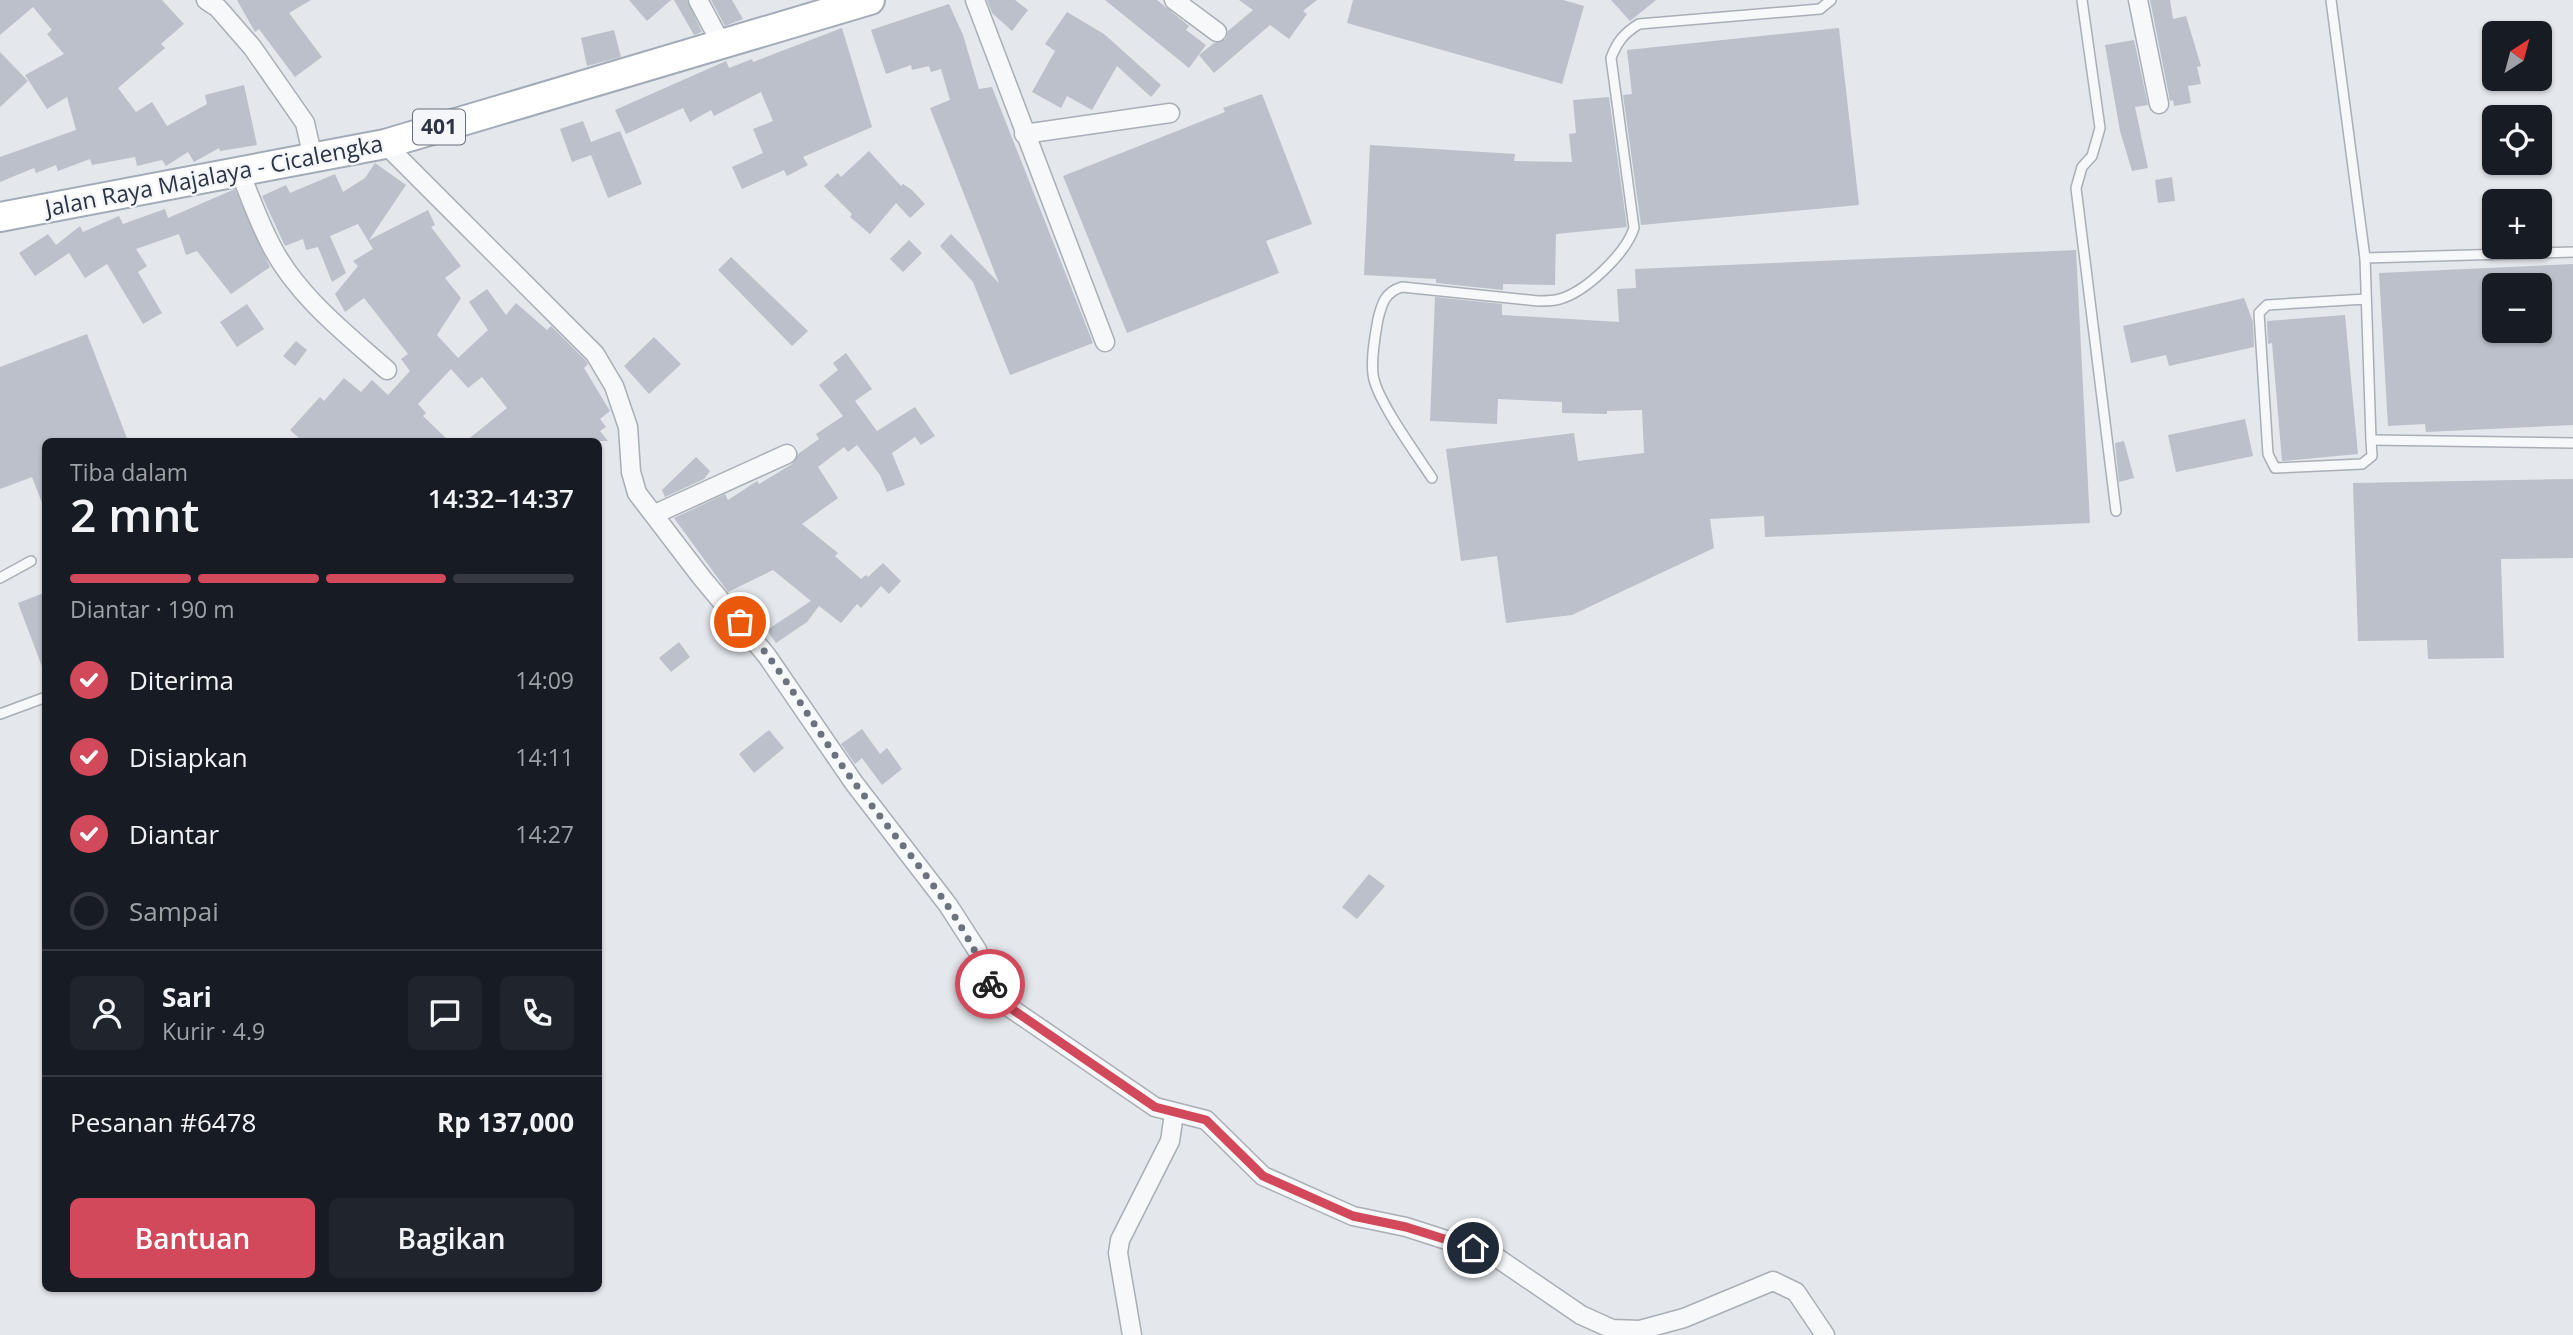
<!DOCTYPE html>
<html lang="id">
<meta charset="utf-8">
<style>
:root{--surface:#171b24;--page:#20242c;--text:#f1f3f6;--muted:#9ea1a6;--line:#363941;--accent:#d1495b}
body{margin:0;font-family:"Open Sans",sans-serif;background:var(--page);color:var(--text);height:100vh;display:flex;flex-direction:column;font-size:26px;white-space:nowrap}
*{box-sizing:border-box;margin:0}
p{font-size:23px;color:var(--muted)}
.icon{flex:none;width:38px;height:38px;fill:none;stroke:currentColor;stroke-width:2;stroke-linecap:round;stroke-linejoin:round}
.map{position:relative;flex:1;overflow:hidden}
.drawer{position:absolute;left:42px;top:438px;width:560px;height:854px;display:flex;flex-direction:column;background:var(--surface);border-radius:10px;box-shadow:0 2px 5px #0004}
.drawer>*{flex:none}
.needle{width:46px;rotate:36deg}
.controls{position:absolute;left:2482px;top:21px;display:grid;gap:14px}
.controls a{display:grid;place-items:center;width:70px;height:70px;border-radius:10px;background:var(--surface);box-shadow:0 2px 5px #0004;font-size:35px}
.pin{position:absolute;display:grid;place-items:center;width:60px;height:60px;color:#fff;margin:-30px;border:4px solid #fff;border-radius:50%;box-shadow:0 2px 7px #0007}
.courier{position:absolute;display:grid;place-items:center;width:70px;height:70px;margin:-35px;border:5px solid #d1495b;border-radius:50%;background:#fff;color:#222;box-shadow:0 2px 9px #0007}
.headline em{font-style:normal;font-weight:600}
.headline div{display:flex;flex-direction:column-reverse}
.headline{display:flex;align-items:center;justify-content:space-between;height:119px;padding:0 28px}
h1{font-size:46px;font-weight:600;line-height:52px}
.bar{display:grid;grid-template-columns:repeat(4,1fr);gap:10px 7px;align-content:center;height:84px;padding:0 28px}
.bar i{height:9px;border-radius:5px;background:var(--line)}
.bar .on{background:var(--accent)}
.bar p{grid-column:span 4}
.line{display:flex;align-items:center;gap:18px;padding:0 28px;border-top:2px solid var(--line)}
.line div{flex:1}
.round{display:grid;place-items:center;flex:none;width:74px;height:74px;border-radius:10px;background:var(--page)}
ol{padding:0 28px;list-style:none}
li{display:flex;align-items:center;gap:21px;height:77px}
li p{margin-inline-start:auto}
li .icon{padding:7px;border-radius:50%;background:var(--accent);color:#fff;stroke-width:4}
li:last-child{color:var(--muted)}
li i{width:38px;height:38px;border:4px solid var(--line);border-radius:50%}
.cta{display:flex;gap:14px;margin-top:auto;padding:14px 28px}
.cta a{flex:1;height:80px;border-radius:10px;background:var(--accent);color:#fff;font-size:28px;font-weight:600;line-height:80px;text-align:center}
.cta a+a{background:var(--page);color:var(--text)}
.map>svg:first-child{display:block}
.building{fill:#bbc0ca;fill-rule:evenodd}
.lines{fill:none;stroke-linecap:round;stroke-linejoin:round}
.service-casing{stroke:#a9aeb7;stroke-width:12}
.minor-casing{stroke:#a9aeb7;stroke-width:21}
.primary-casing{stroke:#a3abb8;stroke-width:32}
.service{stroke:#f7f8fa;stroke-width:9}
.minor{stroke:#f7f8fa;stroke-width:18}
.primary{stroke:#fff;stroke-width:28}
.done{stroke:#6c737f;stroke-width:7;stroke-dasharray:0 12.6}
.route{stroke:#d1495b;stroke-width:9}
.labels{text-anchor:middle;stroke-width:5;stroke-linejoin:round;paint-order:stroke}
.shield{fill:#f4f6f9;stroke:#676e7b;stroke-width:2}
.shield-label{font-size:21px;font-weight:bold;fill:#2b3445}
.street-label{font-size:23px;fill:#2b3445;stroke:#f4f6f9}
</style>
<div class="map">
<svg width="2573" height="1335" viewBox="0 0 2573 1335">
<rect width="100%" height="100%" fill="#e4e7ec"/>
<g class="building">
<polygon points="0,0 162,0 184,24 161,44 165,48 118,88 136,112 152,102 167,126 207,104 205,95 244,85 257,145 220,151 219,148 194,162 188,152 166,166 162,160 137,166 135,157 92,165 90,159 58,171 56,165 36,173 34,168 0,182 0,157 76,130 67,97 47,109 25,75 64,54 47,34 52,30 33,7 0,35"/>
<polygon points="237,0 311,0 289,13 322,57 295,77 259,29 255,32"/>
<polygon points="629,0 671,0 647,21"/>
<polygon points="674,0 687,0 702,32 694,35"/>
<polygon points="711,0 732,0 743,19 725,26"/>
<polygon points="987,0 1015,0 1028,10 1012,31 992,13"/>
<polygon points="1105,0 1157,0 1189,26 1186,30 1206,45 1189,68"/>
<polygon points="1239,0 1317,0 1303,11 1307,14 1289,39 1270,25 1214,73 1199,55 1214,43 1226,39 1228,31 1253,10"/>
<polygon points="1353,0 1563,0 1584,6 1562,84 1347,23"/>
<polygon points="1611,0 1656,0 1630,21"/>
<polygon points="2150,0 2170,0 2173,19 2186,16 2201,66 2197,67 2201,84 2188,86 2191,103 2174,106 2173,100 2170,101"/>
<polygon points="949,4 963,35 979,89 992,87 1093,343 1010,375 973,282 940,246 951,234 999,283 930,108 950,100 941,69 931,72 929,66 912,70 911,65 886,74 871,30"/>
<polygon points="1067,12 1104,34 1161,85 1151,97 1117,66 1092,110 1067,96 1061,108 1032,92 1055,51 1045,44"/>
<polygon points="842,28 872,127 803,157 808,165 787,176 784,170 742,189 732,167 763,153 753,129 773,121 761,92 714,116 711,110 690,122 683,108 626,134 615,110 726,61 729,68 752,59 753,62"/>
<polygon points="1839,28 1859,205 1641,225 1623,95 1632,94 1627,50"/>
<polygon points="614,30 621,57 587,66 581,38"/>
<polygon points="2134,40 2148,105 2135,107 2148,168 2132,171 2120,131 2105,45"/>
<polygon points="0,52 28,81 0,107"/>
<polygon points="1262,94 1312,224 1266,241 1279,273 1127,333 1063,176 1225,112 1223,108"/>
<polygon points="1609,97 1627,227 1556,234 1555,285 1503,284 1503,290 1436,283 1436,279 1364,275 1370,145 1515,154 1514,161 1572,162 1569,134 1576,133 1573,100"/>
<polygon points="583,121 591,142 620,131 642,184 608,198 591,155 572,162 560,129"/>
<polygon points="869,151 901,186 903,184 912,190 925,204 910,218 896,203 870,234 850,217 852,214 824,186 838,173 841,177"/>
<polygon points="375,163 406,185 369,240 428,210 435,225 431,227 461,266 445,278 461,298 437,335 458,358 488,330 469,302 487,289 506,315 516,303 547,330 551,326 586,361 588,364 584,368 610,411 600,419 606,427 600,431 608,441 466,441 507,408 482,377 468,388 451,369 418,404 426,413 423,416 449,441 302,441 290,430 320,397 324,401 344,378 361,392 372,380 388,395 410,371 401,359 408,354 364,298 345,312 335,294 358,266 353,261 373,249 358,224 330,236 346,273 332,282 318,247 306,250 303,239 285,246 262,196 286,185 290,193 335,174 343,192 365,178"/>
<polygon points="2172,177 2175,201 2158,203 2155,180"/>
<polygon points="235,189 270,267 231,294 197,251 186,255 179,234 136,249 147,266 138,272 162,313 143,324 107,264 85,278 69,253 35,276 19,253 48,234 56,245 80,226 83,232 119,216 123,224 165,209 168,218"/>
<polygon points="909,240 922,253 903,272 890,259"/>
<polygon points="2076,250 2090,523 1765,537 1764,516 1710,519 1714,548 1572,615 1506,623 1497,556 1461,561 1446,449 1574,433 1578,461 1644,453 1642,410 1607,411 1607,414 1562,413 1562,402 1498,399 1497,424 1430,421 1435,297 1502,304 1502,315 1619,322 1617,289 1636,288 1635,269"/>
<polygon points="731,257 808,331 792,346 718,270"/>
<path d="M2573,264V425L2426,432L2425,424L2388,426L2379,273ZM2494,285H2539V331H2494Z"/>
<polygon points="2244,298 2253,322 2254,347 2169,366 2166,355 2131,363 2123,326"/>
<polygon points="247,304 264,329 237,347 220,322"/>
<polygon points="2345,315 2358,454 2282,461 2272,343 2268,344 2267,321"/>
<polygon points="87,334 128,441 46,441 44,508 32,477 0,489 0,367"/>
<polygon points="654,337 681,364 649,394 624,366"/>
<polygon points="296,341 307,350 295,366 283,356"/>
<polygon points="846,353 872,389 855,401 877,431 915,407 935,436 921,445 915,437 892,453 905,485 887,492 880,475 857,445 848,452 844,447 818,467 838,498 802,524 838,553 835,556 861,579 866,575 868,577 883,563 901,581 889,594 881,586 861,608 857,604 841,623 819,606 807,622 776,643 767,630 811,601 773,570 728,592 674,518 725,494 728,500 757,481 759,484 792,464 798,454 819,439 816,434 843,416 819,385 838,370 833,363"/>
<polygon points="2245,419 2253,456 2176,472 2168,435"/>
<polygon points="2124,441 2134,478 2119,482 2115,443"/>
<polygon points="696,457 710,471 704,479 665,497 662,490"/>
<polygon points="2573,479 2573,558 2501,559 2504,658 2428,659 2427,640 2358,641 2353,483"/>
<polygon points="46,592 46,672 44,672 18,603"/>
<polygon points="679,642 690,657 671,672 659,658"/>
<polygon points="862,729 880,754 887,748 902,769 882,785 862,758 855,764 841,744"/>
<polygon points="769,730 784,748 754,773 739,754"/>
<polygon points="1369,874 1385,886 1357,919 1342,907"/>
</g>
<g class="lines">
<defs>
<g id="service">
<polyline points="2082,0 2100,128 2092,156 2082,167 2076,188 2116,511"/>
<polyline points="2331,0 2365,258 2371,440 2372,456 2362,464 2275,468 2268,454 2259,313 2267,305 2366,299"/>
<polyline points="2365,258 2573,252"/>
<polyline points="2371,440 2573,443"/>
<path d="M1432,478C1417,455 1375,398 1373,374C1371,357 1375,336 1378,319C1382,303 1385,292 1402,287L1538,301C1545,301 1554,301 1560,299C1587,291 1626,253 1634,228L1611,58C1617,42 1624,33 1639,24L1820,9L1831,0"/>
<polyline points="0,578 31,561"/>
<polyline points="0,714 46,697"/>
</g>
<g id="minor">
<polyline points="206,0 218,8 252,47 305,123 313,158"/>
<polyline points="698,0 722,45"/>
<polyline points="975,0 1105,342"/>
<polyline points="1174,0 1217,32"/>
<polyline points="2138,0 2159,104"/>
<polyline points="1024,134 1170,113"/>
<polyline points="385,144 595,354 614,386 628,427 631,472 637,493 702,578 767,656 854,783 948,905 977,950 989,982 1003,1003 1155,1107 1206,1120 1263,1176 1353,1216 1406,1227 1493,1255 1581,1315 1612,1329 1640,1330 1684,1318 1773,1281 1796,1292 1825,1335"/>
<path d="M240,173C250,196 258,220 270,243C295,294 345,333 387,370"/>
<polyline points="655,514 787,454"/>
<polyline points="1132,1335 1118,1253 1120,1240 1170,1141 1174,1114"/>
</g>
<polyline id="primary" points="0,217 385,144 870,0"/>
</defs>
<use href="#service" class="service-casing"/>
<use href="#minor" class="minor-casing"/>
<use href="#primary" class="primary-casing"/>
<use href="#service" class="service"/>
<use href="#minor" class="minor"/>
<use href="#primary" class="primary"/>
</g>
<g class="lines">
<path class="done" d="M740,622C784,670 815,730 854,782C902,848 960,908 990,984"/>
<polyline class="route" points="990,984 1003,1003 1155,1107 1206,1120 1263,1176 1353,1216 1406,1227 1473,1248"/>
</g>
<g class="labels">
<rect class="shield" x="413" y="109.5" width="52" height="35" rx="5"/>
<g class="shield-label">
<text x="439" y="134">401</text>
</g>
<g class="street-label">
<text transform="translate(214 176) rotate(-11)" y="8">Jalan Raya Majalaya - Cicalengka</text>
</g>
</g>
</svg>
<div class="controls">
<a><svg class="needle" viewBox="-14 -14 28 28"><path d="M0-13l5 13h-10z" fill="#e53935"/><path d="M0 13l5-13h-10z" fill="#9ea1a6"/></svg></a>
<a><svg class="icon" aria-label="locate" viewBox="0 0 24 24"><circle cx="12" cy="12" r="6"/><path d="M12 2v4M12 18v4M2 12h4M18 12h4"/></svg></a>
<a>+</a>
<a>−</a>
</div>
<div class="pin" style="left:740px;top:622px;background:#ea580c"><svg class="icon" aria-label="bag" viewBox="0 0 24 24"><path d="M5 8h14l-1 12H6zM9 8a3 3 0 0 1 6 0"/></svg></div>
<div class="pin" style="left:1473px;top:1248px;background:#1f2937"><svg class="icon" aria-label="home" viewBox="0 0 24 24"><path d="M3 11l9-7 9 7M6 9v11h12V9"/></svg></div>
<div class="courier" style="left:990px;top:984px"><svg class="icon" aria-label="bike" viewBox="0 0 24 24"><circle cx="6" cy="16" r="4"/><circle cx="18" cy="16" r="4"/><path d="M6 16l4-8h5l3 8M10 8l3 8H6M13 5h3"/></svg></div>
<section class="drawer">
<div class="headline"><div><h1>2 mnt</h1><p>Tiba dalam</p></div><em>14:32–14:37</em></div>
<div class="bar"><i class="on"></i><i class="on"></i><i class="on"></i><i></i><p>Diantar · 190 m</p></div>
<ol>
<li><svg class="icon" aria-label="check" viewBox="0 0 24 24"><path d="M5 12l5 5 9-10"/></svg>Diterima<p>14:09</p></li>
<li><svg class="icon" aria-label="check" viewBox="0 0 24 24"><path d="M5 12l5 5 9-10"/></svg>Disiapkan<p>14:11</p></li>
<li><svg class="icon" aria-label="check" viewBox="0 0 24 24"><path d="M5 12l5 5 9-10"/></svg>Diantar<p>14:27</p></li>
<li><i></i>Sampai</li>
</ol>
<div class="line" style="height:126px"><a class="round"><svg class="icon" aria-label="person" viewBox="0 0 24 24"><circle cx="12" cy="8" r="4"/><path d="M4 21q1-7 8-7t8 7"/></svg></a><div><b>Sari</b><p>Kurir · 4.9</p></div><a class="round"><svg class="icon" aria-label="chat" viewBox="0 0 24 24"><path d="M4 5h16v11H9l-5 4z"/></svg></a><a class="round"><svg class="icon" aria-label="phone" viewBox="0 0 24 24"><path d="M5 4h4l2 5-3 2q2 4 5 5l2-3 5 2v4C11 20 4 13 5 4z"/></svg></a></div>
<div class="line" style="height:91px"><div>Pesanan #6478</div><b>Rp 137,000</b></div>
<div class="cta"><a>Bantuan</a><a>Bagikan</a></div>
</section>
</div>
